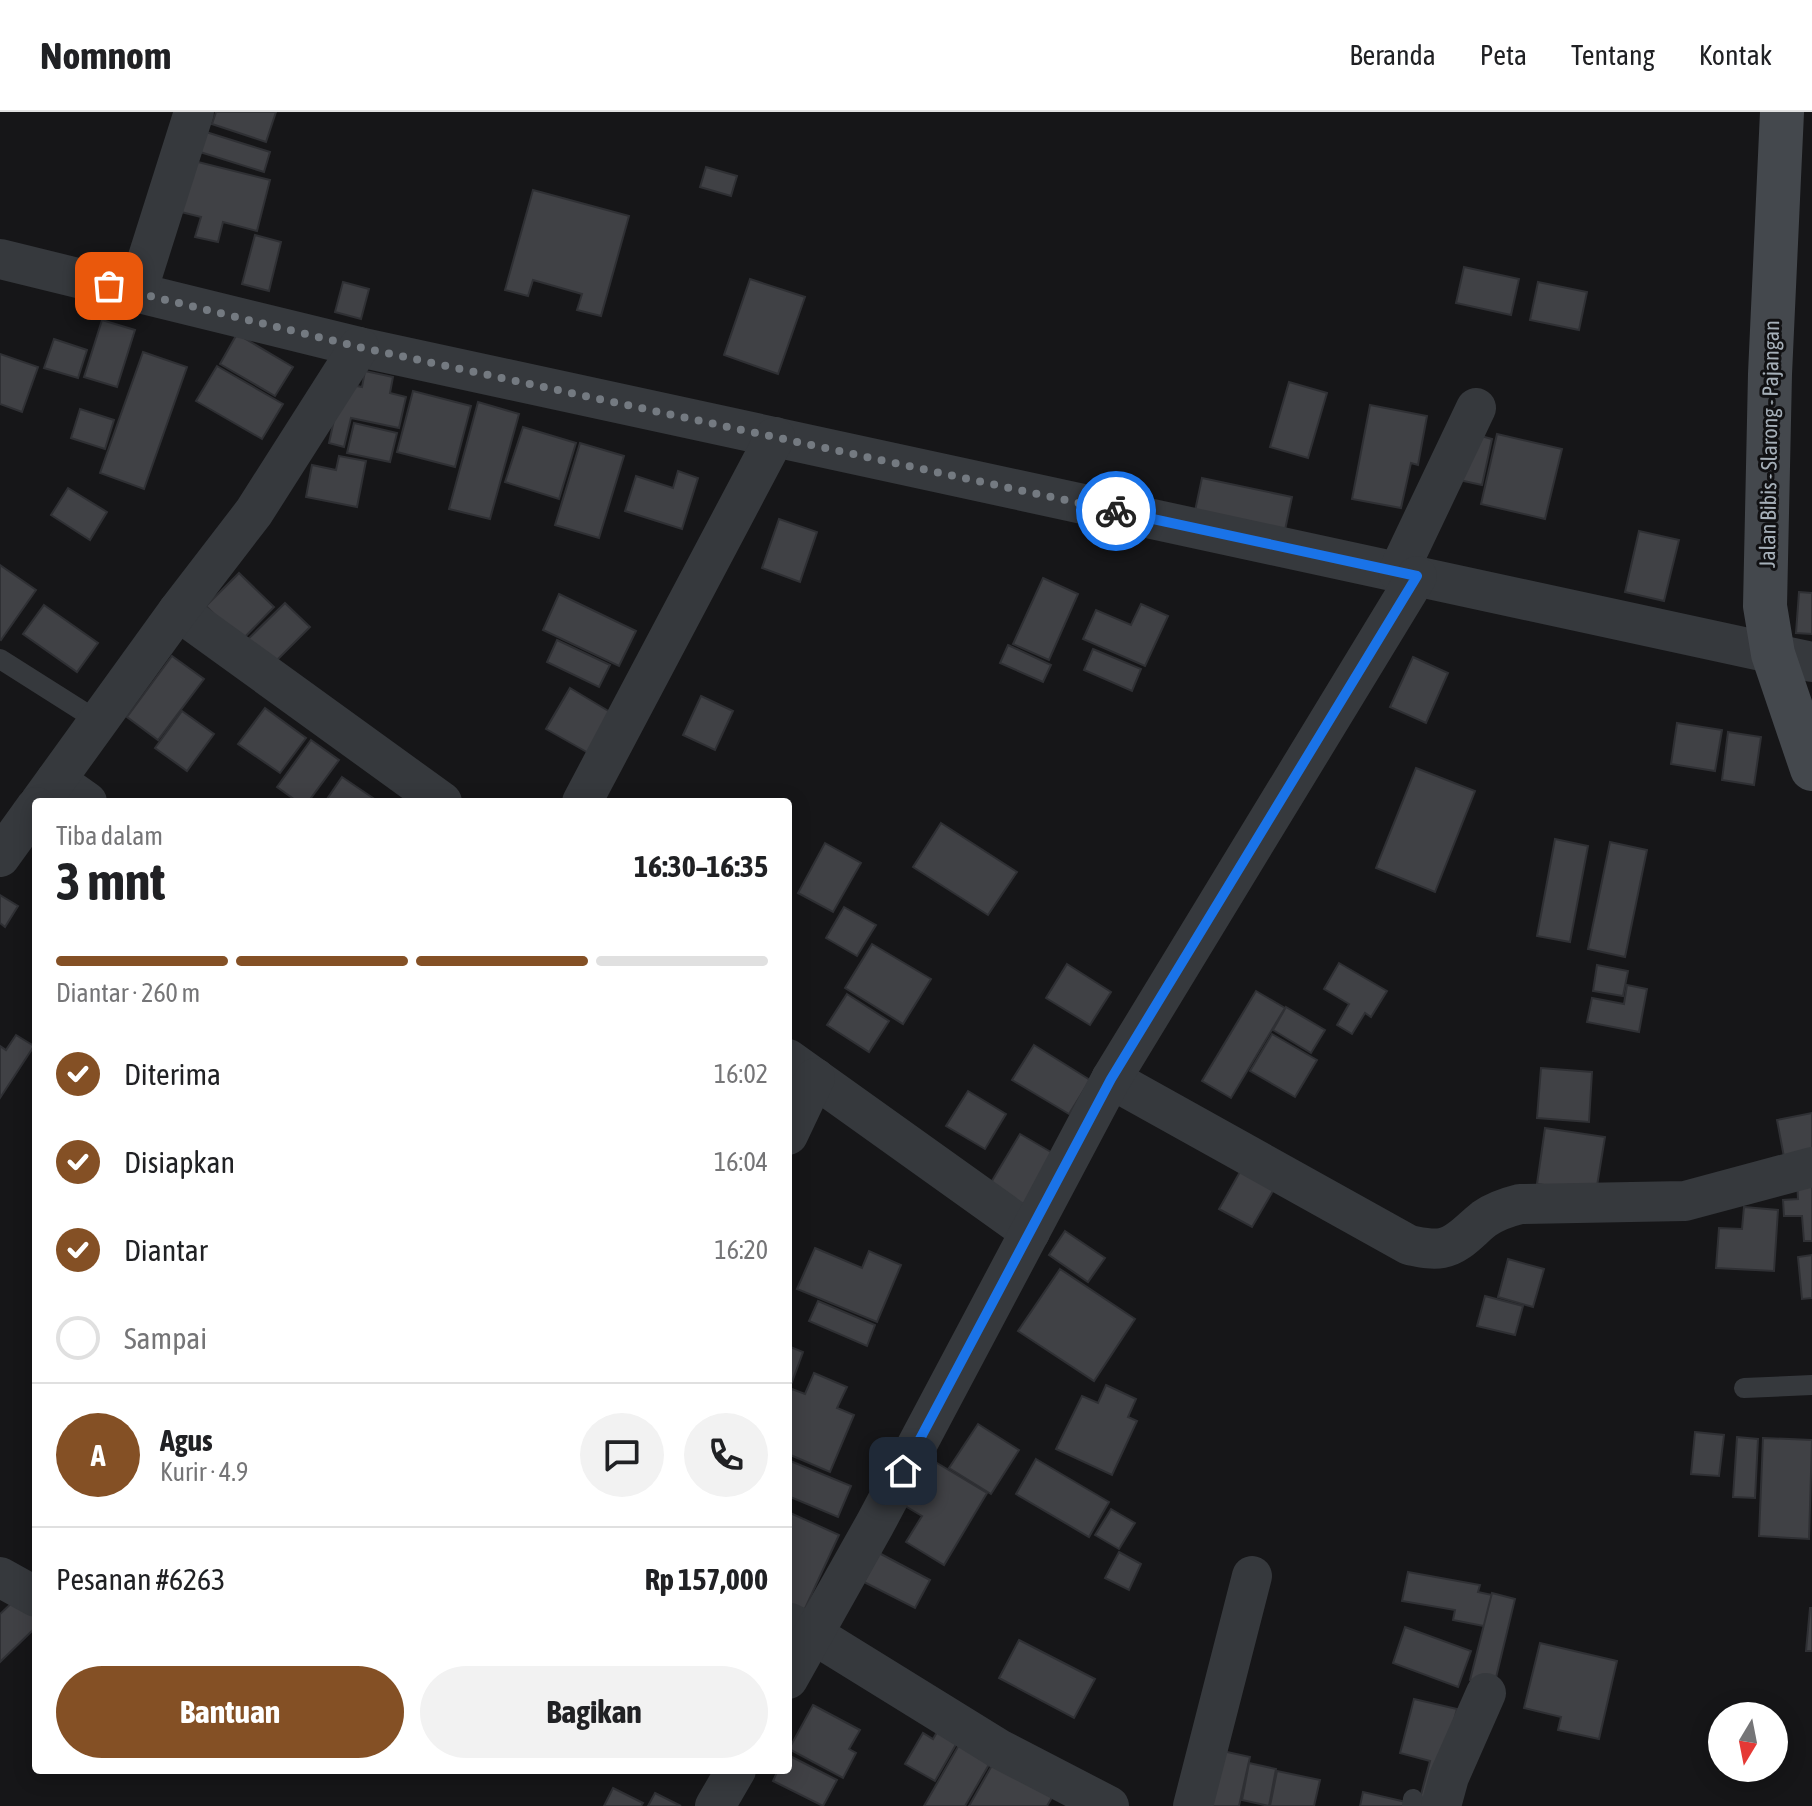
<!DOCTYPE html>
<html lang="id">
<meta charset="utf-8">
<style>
:root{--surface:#fff;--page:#f2f2f2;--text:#202124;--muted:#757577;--line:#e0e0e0;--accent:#845025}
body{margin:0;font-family:"Asap Condensed",sans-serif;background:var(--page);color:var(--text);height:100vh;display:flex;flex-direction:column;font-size:30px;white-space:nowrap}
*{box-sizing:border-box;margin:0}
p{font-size:26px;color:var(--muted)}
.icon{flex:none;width:44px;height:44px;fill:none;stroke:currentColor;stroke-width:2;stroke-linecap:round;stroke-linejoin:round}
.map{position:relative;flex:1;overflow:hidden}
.side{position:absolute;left:32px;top:686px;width:760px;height:976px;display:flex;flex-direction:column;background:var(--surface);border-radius:8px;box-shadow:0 4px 20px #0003}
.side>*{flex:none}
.needle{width:52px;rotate:190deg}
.controls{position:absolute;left:1708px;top:1590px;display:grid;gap:16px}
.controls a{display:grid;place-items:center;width:80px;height:80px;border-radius:50%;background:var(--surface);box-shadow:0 4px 20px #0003;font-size:40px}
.pin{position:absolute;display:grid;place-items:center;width:68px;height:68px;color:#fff;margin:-34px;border-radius:16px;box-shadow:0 4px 12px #0006}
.courier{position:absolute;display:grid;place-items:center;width:80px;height:80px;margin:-40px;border:6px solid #1a73e8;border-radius:50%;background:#fff;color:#222;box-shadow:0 2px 10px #0007}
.summary em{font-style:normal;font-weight:700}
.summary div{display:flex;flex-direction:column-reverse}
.summary{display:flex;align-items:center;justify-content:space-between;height:136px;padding:0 24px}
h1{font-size:52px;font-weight:700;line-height:60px}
.bar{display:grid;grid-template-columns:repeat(4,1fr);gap:12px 8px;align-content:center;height:96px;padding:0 24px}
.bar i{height:10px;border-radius:6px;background:var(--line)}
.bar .on{background:var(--accent)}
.bar p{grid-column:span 4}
.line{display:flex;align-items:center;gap:20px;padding:0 24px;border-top:2px solid var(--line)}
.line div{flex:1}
.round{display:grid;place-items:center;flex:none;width:84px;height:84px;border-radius:42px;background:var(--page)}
ol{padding:0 24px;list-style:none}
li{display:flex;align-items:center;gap:24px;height:88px}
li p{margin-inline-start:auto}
li .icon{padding:8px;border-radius:50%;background:var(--accent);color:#fff;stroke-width:4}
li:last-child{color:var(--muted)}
li i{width:44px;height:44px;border:4px solid var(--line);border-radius:50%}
.action{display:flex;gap:16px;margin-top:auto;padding:16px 24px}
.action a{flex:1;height:92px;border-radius:48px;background:var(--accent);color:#fff;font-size:32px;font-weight:700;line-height:92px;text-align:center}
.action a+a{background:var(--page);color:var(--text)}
header{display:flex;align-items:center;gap:48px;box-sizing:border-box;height:112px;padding:0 40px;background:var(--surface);border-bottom:2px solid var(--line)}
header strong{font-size:38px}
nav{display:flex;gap:44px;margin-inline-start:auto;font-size:28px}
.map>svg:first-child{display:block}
.building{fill:#404145;stroke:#2f3034;stroke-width:2}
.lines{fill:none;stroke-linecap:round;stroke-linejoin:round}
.lane{stroke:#36393d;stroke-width:20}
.street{stroke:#36393d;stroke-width:40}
.secondary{stroke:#44484d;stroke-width:44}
.done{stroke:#747a81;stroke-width:8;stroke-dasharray:0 14.4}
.route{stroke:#1a73e8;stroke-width:10}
.labels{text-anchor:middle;stroke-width:6;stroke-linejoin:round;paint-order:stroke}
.street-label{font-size:22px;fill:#a6b0b9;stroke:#111113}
</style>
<header>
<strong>Nomnom</strong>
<nav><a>Beranda</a><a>Peta</a><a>Tentang</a><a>Kontak</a></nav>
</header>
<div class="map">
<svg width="1812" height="1694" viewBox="0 0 1812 1694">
<rect width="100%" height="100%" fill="#161618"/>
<g class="building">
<polygon points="216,0 276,0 266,30 212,12"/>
<polygon points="206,20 270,40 264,60 200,40"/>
<polygon points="194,49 270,68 257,119 223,110 218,130 195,125 201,105 181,100"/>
<polygon points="706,55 737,64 731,84 700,75"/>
<polygon points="533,78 629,104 601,204 577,198 582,182 533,168 528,184 505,178"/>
<polygon points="255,123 281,130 269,179 242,172"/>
<polygon points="1464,155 1519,167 1511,203 1456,191"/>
<polygon points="750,167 805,185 778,262 724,243"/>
<polygon points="343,170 369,177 361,207 335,200"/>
<polygon points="1538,170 1587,180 1579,218 1530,208"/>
<polygon points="102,208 135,218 117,275 84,265"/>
<polygon points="237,222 293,255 275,284 220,252"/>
<polygon points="54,227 87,238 78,266 44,256"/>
<polygon points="143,240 187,255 144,377 100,361"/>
<polygon points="0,242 38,255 22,300 0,292"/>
<polygon points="217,254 283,292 262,327 196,289"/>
<polygon points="365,259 393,265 390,281 406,285 399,316 351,306 344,335 329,331 342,271 362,275"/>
<polygon points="1289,270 1327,281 1308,346 1270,335"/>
<polygon points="413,279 471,294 455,355 397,340"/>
<polygon points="478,290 519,302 490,407 449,397"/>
<polygon points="1370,293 1427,304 1418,353 1411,351 1401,396 1352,387"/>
<polygon points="80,297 114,308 105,337 71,326"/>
<polygon points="354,311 397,321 390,350 347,341"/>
<polygon points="523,315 576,331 559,387 505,370"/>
<polygon points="1470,321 1492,327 1482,373 1459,368"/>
<polygon points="1497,322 1562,337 1545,407 1481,392"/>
<polygon points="580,331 624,344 599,426 555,413"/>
<polygon points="339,344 366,349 357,395 306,385 312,353 336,358"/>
<polygon points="678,359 698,366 682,417 625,399 636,364 673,376"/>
<polygon points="1202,366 1292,385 1285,418 1195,399"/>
<polygon points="68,376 107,400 90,428 51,403"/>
<polygon points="779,407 817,420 800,470 762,456"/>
<polygon points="1639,419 1679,428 1664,489 1625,480"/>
<polygon points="0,453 36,478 1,528 0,527"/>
<polygon points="239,461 274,495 241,529 206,494"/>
<polygon points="1043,466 1078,482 1049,548 1013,532"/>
<polygon points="1799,480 1812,481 1812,522 1796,521"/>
<polygon points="559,482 636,519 619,554 543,518"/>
<polygon points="285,491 310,515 268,557 243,532"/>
<polygon points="1141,492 1168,504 1145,554 1083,527 1096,498 1131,513"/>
<polygon points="44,493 98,531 77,560 23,522"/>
<polygon points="557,528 610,553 599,575 547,550"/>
<polygon points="1008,533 1051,553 1043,570 1000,551"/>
<polygon points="1093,537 1141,557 1132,579 1084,558"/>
<polygon points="172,544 204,567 158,628 127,605"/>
<polygon points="1413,545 1448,561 1426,611 1390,595"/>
<polygon points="570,576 615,603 592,643 546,617"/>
<polygon points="701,584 733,599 715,638 683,623"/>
<polygon points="265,596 306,626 280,661 238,632"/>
<polygon points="182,599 214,622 187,659 155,636"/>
<polygon points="1677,611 1722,618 1715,659 1671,652"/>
<polygon points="1728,620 1761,625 1754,673 1722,668"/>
<polygon points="311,628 339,648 308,690 298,690 277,675"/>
<polygon points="1416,656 1475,679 1435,780 1376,756"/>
<polygon points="342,665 376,688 375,690 325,690"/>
<polygon points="941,711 1017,760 988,803 913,755"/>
<polygon points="1555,727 1588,734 1570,830 1537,824"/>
<polygon points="1610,730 1647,738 1625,845 1588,837"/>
<polygon points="825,731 861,751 833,800 798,781"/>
<polygon points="0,783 18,794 5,815 0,811"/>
<polygon points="844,795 876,813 857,844 826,826"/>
<polygon points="872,832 931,867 903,912 845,876"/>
<polygon points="1339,851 1387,879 1371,905 1365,901 1352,922 1337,913 1349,892 1324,877"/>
<polygon points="1067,852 1111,880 1090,913 1046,886"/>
<polygon points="1597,853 1628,859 1623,884 1593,879"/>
<polygon points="1627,873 1647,877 1639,920 1587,910 1592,886 1624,892"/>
<polygon points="1256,879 1285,896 1231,986 1202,969"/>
<polygon points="847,882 889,909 869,940 827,913"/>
<polygon points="1286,895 1325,918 1311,941 1273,918"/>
<polygon points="1272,922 1317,948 1295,985 1250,959"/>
<polygon points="16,923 34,934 0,986 0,934 6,938"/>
<polygon points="1034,933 1090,968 1069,1002 1012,968"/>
<polygon points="1541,956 1592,960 1589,1010 1537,1006"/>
<polygon points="968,979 1006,1002 985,1037 946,1014"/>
<polygon points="1812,1001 1812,1039 1784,1045 1777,1008"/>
<polygon points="1545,1016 1605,1025 1596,1080 1537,1072"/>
<polygon points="1020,1022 1056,1043 1025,1096 989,1074"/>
<polygon points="1241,1058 1274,1077 1252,1115 1219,1097"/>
<polygon points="1812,1067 1812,1129 1804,1129 1802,1104 1784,1104 1783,1088 1798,1087 1797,1068"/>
<polygon points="1744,1095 1778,1098 1774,1159 1716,1156 1719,1116 1742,1117"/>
<polygon points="1065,1119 1105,1146 1088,1170 1049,1143"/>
<polygon points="815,1136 862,1156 869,1139 901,1153 877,1210 797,1177"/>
<polygon points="1812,1143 1812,1186 1802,1187 1798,1145"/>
<polygon points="1508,1147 1544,1157 1533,1195 1498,1185"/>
<polygon points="1060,1157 1135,1207 1094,1269 1018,1219"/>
<polygon points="1485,1184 1523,1194 1515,1223 1477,1214"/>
<polygon points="818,1189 875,1213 867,1234 809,1209"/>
<polygon points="788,1234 803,1240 792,1270 788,1268"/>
<polygon points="814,1261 847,1275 837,1296 854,1303 830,1360 788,1342 788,1285 792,1277 805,1282"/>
<polygon points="1106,1273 1136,1287 1128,1305 1137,1309 1112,1363 1056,1337 1082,1284 1098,1291"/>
<polygon points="978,1312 1019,1338 991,1382 949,1356"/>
<polygon points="1695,1320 1724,1323 1719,1364 1691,1362"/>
<polygon points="1737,1325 1758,1327 1755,1386 1733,1385"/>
<polygon points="1763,1326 1812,1328 1809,1427 1759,1424"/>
<polygon points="927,1345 987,1381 944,1453 906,1430 922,1404 900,1391"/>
<polygon points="1036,1347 1109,1390 1089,1425 1016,1382"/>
<polygon points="788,1348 851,1374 838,1405 788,1384"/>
<polygon points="1111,1397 1135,1411 1119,1437 1095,1423"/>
<polygon points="788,1400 839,1423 802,1503 788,1497"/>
<polygon points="1119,1440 1141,1452 1129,1478 1105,1466"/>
<polygon points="879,1441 930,1468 915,1496 864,1470"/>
<polygon points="1408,1460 1480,1473 1478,1480 1506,1486 1499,1517 1453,1508 1455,1498 1402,1489"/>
<polygon points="1492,1481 1515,1487 1494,1574 1470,1568"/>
<polygon points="17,1486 36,1506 36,1515 0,1550 0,1502"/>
<polygon points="1810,1496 1812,1496 1812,1539 1806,1539"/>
<polygon points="1405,1515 1471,1539 1458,1575 1393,1551"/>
<polygon points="1019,1528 1095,1567 1074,1606 999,1566"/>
<polygon points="1540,1531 1617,1549 1599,1627 1558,1618 1561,1605 1524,1596"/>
<polygon points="1414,1587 1457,1597 1431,1694 1418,1694 1430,1649 1400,1641"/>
<polygon points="813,1593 860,1618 849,1637 856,1641 843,1666 789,1637"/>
<polygon points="943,1610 962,1622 935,1669 905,1652 923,1621 933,1627"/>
<polygon points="963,1626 994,1644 965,1694 924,1694"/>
<polygon points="1218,1638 1250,1645 1239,1694 1205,1694"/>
<polygon points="788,1643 837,1668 823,1694 773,1669 778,1658 788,1658"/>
<polygon points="995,1648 1054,1682 1047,1694 969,1694"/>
<polygon points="1249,1651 1276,1657 1269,1694 1242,1688"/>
<polygon points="1277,1659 1320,1668 1314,1694 1270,1694"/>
<polygon points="613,1676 643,1691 641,1694 604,1694"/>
<polygon points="1363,1680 1406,1690 1405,1694 1360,1694"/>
<polygon points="655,1681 681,1694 648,1694"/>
</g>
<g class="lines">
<g class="lane">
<polyline points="0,547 98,609"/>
<polyline points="1744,1276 1812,1273"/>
<polyline points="1412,1694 1413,1687"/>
</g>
<g class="street">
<polyline points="0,147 359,235 1812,550"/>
<polyline points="137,180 194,0"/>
<polyline points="1398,460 1476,296"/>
<polyline points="178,499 442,690"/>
<polyline points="56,668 87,690"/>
<polyline points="40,690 178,499 254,400 359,235"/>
<polyline points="582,690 775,325"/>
<polyline points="0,745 36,695"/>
<polyline points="788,947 1030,1120"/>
<path d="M1111,967L1409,1133C1420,1135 1431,1138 1442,1136C1459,1133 1471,1117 1484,1107C1495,1099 1508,1095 1520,1092L1685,1089L1812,1055"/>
<polyline points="788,1023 815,966"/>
<polyline points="0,1465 36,1485"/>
<polyline points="790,1511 813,1522 999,1637 1109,1694"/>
<polyline points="788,1567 875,1412 1111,967 1417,464"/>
<polyline points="715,1694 736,1658"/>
<polyline points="1193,1694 1252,1464"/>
<polyline points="1441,1694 1449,1665 1486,1581"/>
</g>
<polyline class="secondary" points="1782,0 1770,262 1765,494 1773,542 1812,657"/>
</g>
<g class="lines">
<polyline class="done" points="109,174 359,235 1116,399"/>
<polyline class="route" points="903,1359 1111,967 1417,464 1116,399"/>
</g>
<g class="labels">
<g class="street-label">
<text transform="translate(1769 332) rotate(-89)" y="8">Jalan Bibis - Slarong - Pajangan</text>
</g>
</g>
</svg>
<div class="controls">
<a><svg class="needle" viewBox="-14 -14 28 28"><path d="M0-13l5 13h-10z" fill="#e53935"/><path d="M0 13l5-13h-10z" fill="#757577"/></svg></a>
</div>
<div class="pin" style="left:109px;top:174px;background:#ea580c"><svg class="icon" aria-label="bag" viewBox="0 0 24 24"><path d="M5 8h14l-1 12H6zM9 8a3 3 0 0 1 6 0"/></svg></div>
<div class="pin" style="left:903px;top:1359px;background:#1f2937"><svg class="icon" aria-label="home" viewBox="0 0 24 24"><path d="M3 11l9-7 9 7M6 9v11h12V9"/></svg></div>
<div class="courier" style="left:1116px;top:399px"><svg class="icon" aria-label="bike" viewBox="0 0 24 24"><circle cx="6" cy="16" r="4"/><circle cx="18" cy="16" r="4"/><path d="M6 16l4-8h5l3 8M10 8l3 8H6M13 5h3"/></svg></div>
<section class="side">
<div class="summary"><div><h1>3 mnt</h1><p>Tiba dalam</p></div><em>16:30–16:35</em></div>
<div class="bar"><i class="on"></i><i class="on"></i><i class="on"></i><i></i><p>Diantar · 260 m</p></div>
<ol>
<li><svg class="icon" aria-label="check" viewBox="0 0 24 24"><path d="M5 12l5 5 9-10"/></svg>Diterima<p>16:02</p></li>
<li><svg class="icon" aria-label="check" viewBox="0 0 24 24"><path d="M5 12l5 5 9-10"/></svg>Disiapkan<p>16:04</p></li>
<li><svg class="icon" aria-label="check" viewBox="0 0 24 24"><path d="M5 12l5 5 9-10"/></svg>Diantar<p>16:20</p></li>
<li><i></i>Sampai</li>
</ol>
<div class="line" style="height:144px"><b class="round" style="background:var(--accent);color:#fff">A</b><div><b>Agus</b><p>Kurir · 4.9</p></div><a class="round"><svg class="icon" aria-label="chat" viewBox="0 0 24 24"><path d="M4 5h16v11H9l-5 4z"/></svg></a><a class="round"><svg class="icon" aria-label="phone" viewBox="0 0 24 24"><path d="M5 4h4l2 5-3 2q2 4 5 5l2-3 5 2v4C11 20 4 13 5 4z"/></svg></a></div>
<div class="line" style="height:104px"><div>Pesanan #6263</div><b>Rp 157,000</b></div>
<div class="action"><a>Bantuan</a><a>Bagikan</a></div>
</section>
</div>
